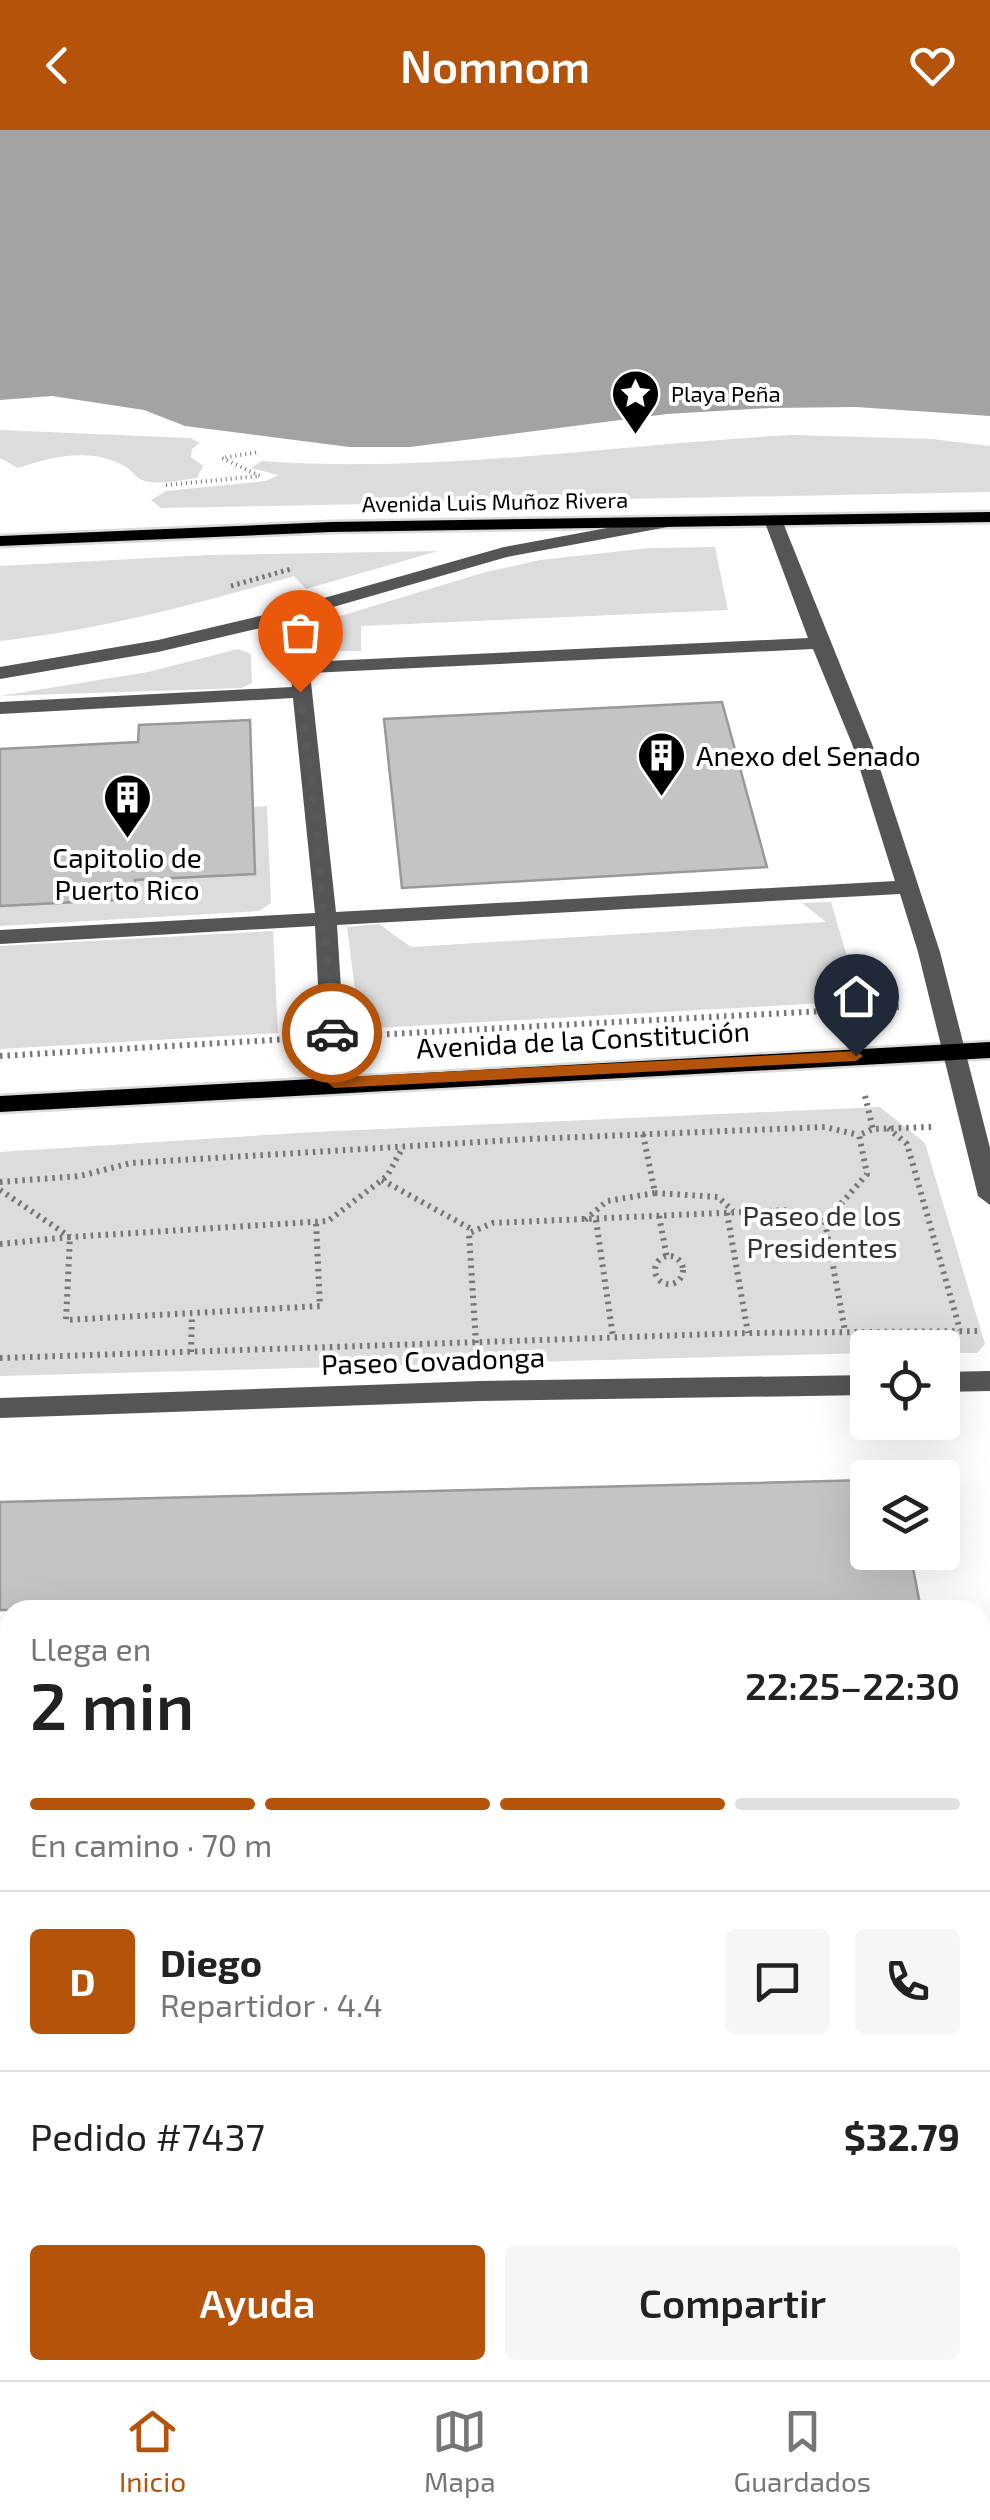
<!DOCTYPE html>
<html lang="es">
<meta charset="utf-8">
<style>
:root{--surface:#fff;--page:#f6f6f6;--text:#222;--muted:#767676;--line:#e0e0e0;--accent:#b45309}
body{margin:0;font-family:"Exo 2",sans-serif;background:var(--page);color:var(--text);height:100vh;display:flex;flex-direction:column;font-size:38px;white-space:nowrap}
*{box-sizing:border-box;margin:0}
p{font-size:32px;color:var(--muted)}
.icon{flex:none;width:55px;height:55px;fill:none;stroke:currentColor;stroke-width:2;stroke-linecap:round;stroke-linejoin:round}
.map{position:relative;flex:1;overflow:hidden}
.details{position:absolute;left:0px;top:1470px;width:990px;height:780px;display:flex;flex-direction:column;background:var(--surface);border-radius:30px 30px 0 0;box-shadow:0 10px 40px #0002}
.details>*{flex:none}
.controls{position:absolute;left:850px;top:1200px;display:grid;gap:20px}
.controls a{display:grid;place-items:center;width:110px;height:110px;border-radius:10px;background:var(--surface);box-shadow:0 10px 40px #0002;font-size:50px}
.pin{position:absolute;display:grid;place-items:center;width:85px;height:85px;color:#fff;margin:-102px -42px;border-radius:50% 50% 50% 0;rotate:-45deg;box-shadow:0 0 10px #0007}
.pin .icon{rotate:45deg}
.courier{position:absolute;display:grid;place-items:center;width:100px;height:100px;margin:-50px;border:8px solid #b45309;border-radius:50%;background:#fff;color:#222;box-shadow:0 2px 12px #0007}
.overview em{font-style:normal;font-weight:600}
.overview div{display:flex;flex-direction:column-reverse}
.overview{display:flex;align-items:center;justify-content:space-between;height:170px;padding:0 30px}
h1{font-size:65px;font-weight:600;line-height:75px}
.bar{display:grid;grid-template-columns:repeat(4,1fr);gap:15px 10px;align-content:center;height:120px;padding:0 30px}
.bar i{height:12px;border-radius:8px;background:var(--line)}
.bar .selected{background:var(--accent)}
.bar p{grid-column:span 4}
.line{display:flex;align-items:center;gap:25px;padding:0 30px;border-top:2px solid var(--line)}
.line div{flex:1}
.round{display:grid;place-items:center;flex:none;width:105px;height:105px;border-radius:10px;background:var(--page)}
.primary-button{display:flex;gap:20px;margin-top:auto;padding:20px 30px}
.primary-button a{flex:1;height:115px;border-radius:10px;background:var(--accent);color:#fff;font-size:40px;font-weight:600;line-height:115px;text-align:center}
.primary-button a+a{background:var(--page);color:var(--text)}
header{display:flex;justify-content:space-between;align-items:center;height:130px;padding:0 30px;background:var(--accent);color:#fff;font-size:45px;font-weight:600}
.tab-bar{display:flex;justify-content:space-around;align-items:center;height:140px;border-top:2px solid var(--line);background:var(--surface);font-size:28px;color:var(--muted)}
.tab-bar a{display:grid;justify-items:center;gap:5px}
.tab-bar .selected{color:var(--accent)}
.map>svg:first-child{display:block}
.green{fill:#dcdcdc}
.water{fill:#a3a3a3}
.building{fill:#c4c4c4;stroke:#999;stroke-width:2.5}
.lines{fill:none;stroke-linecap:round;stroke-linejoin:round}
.major-casing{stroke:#dbdbdb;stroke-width:5}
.path-far2{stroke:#777;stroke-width:4;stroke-dasharray:1 4;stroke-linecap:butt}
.path-far1{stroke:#777;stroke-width:5;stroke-dasharray:2.5 4;stroke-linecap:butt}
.path{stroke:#777;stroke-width:6;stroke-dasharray:2.5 5;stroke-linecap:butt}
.minor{fill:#555;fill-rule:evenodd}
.major{fill:#000;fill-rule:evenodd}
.route{fill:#b45309}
.done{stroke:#595959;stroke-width:10;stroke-dasharray:0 18}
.labels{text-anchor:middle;stroke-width:8;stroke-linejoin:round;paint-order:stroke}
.far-poi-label{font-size:22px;fill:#000;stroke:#fff;text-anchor:start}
.far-street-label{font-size:22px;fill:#000;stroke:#fff}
.poi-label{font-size:28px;fill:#000;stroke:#fff;text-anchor:start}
.street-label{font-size:28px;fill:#000;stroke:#fff}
.park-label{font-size:28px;fill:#333;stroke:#fff}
</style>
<header><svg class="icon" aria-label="back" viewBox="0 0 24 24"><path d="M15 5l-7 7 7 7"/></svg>Nomnom<svg class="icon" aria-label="heart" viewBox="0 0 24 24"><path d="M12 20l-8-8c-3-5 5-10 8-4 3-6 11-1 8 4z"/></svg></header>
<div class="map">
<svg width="990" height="2250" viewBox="0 0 990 2250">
<rect width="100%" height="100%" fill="#fff"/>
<g class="green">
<path d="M0,300L190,308L200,313L192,319L191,327L203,336L197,348C181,350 158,356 142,350C135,347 131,339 124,336C91,317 51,327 18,338L0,328Z"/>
<path d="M793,305L932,309L990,316V362L161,378L151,370L166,361L266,351L278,345L251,338L262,331C439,344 616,314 793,305Z"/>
<polygon points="715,417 728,480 361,496 361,521 337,521 337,487 482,443 540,430 649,418"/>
<path d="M438,421L306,459L294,446C197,474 101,500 0,511V436L209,425Z"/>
<polygon points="238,519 251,524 252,553 242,558 0,566 148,542"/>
<polygon points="267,676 271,773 259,781 0,796 0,776 135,768 135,750 253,677"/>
<polygon points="831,772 860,871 360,899 347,797 379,794 411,817 826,792 802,773"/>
<polygon points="273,801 278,903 0,919 0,816"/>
<polygon points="880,977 925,1013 985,1214 977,1223 943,1223 942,1218 868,1218 867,1223 0,1246 0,1022 314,1002"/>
</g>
<polygon class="water" points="0,0 990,0 990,286 856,277 770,278 667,284 410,317 349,317 185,296 144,280 52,266 0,270"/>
<g class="building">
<polygon points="722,572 767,737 402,758 384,589"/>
<polygon points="250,590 255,744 135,750 135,769 0,776 0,619 138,612 139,595"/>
<polygon points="868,1350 868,1422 910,1422 921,1480 0,1480 0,1372"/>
</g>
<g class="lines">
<defs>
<g id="major">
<polygon points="990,382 990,392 331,402 0,416 0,406 331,392"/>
<polygon points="990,912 990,928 0,982 0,966"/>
<polygon points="0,2185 10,2188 10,2224 0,2221"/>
<polygon points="120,2240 189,2240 193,2250 124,2250"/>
</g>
</defs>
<use href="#major" class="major-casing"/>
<polyline class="path-far2" points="166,355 260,346 222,328 259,322"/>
<polyline class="path-far1" points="231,456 291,439"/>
<g class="path">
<polyline points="372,905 899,877"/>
<polyline points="0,926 290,909"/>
<polyline points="865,966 873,999"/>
<polyline points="888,998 907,1014 960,1200"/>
<polyline points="382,1050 473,1100"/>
<polyline points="0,1052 80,1046 131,1033 529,1009 825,997 859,1005"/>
<polyline points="0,1060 70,1107 328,1091 387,1046 403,1017"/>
<polyline points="655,1063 718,1067 733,1081"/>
<polyline points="727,1083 748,1203"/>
<polyline points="659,1086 667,1128"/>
<polyline points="585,1090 607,1071 655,1063 643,1004"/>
<polyline points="596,1090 613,1207"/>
<polyline points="825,1092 845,1201"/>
<polyline points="0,1114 70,1107 66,1190 320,1176 316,1092"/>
<circle cx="669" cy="1140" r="14"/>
<polyline points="476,1213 469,1103 493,1093 790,1080 825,1092 867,1044 859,1005 873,999 932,997"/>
<polyline points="191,1222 192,1185"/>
<polyline points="0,1228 748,1203 982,1201"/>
</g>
<g class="minor">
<path d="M773,385L782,390L872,614L940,822L990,1018V1075L978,1066L918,822L900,764L337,795L347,953L335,961L323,953L315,796L0,814V800L315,783L293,568L0,584V572L292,557C290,532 281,515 265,497L158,522L0,549V537L158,510L264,485L504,417L667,387L673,388V396L507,427L281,492L298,511L307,532L808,508L764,390ZM813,519L852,614L895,751L336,782L310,543Z"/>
<polygon points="990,1241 990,1261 942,1262 942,1242"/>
<polygon points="868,1245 868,1265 480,1271 0,1288 0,1268 480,1251"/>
<polygon points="0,2011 10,2013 10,2045 0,2043"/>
<polygon points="741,2240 809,2240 813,2250 745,2250"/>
</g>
<use href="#major" class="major"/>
</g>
<polygon class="route" points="327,900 339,903 342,947 856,921 863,926 856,931 334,958 327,952"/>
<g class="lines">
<polyline class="done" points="300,562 315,677 332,903"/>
</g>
<defs>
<symbol id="sight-pin" viewBox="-11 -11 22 30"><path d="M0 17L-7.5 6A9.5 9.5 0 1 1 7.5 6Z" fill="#000" stroke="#fff"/><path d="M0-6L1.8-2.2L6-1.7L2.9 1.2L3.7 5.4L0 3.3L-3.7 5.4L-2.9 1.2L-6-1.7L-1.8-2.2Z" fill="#fff"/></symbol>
<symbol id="building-pin" viewBox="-11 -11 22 30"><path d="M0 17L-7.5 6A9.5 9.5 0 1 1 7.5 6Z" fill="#000" stroke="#fff"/><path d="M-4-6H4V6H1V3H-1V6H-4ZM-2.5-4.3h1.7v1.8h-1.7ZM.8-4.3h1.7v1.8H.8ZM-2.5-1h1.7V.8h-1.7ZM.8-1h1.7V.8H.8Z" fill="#fff"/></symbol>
</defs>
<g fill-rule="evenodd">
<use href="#sight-pin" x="608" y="236" width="55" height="75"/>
<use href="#building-pin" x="634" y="598" width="55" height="75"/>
<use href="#building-pin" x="100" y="640" width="55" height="75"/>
</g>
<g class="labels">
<g class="far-poi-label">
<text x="671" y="272">Playa Peña</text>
</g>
<g class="far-street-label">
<text transform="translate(495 372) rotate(-1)" y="8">Avenida Luis Muñoz Rivera</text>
</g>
<g class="poi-label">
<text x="696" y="636">Anexo del Senado</text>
<text x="127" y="738" text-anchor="middle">Capitolio de<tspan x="127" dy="32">Puerto Rico</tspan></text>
</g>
<g class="street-label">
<text transform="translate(583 910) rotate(-3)" y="10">Avenida de la Constitución</text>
<text transform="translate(433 1231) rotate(-2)" y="10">Paseo Covadonga</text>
</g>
<g class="park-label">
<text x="822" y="1096">Paseo de los<tspan x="822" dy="32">Presidentes</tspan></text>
</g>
</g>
</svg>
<div class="controls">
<a><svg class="icon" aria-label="locate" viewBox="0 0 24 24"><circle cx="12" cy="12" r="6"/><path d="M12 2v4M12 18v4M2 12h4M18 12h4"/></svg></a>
<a><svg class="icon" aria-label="layers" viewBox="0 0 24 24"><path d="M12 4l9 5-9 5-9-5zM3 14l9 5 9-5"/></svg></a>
</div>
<div class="pin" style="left:300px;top:562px;background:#ea580c"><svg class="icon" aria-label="bag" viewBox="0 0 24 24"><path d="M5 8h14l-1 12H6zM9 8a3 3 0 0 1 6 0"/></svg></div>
<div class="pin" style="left:856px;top:926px;background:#1f2937"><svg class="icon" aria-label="home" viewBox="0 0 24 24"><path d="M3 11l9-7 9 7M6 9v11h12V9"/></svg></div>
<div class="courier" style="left:332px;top:903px"><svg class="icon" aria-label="car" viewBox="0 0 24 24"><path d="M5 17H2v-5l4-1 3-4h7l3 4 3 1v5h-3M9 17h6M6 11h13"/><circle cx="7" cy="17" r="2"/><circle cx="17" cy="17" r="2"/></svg></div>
<section class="details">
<div class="overview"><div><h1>2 min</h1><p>Llega en</p></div><em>22:25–22:30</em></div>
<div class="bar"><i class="selected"></i><i class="selected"></i><i class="selected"></i><i></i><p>En camino · 70 m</p></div>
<div class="line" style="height:180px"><b class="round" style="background:var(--accent);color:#fff">D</b><div><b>Diego</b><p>Repartidor · 4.4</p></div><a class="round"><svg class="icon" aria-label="chat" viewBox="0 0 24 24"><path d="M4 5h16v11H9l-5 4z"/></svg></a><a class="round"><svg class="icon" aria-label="phone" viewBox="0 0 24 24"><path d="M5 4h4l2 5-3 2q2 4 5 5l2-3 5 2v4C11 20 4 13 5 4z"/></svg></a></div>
<div class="line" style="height:130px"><div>Pedido #7437</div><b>$32.79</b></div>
<div class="primary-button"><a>Ayuda</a><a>Compartir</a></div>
</section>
</div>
<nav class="tab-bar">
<a class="selected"><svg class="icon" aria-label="home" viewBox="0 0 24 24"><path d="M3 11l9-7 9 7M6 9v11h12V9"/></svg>Inicio</a>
<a><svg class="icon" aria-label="map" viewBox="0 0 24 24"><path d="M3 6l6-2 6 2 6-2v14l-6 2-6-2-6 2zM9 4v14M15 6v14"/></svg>Mapa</a>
<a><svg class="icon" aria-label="saved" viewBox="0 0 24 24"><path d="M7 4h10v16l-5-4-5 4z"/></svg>Guardados</a>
</nav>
